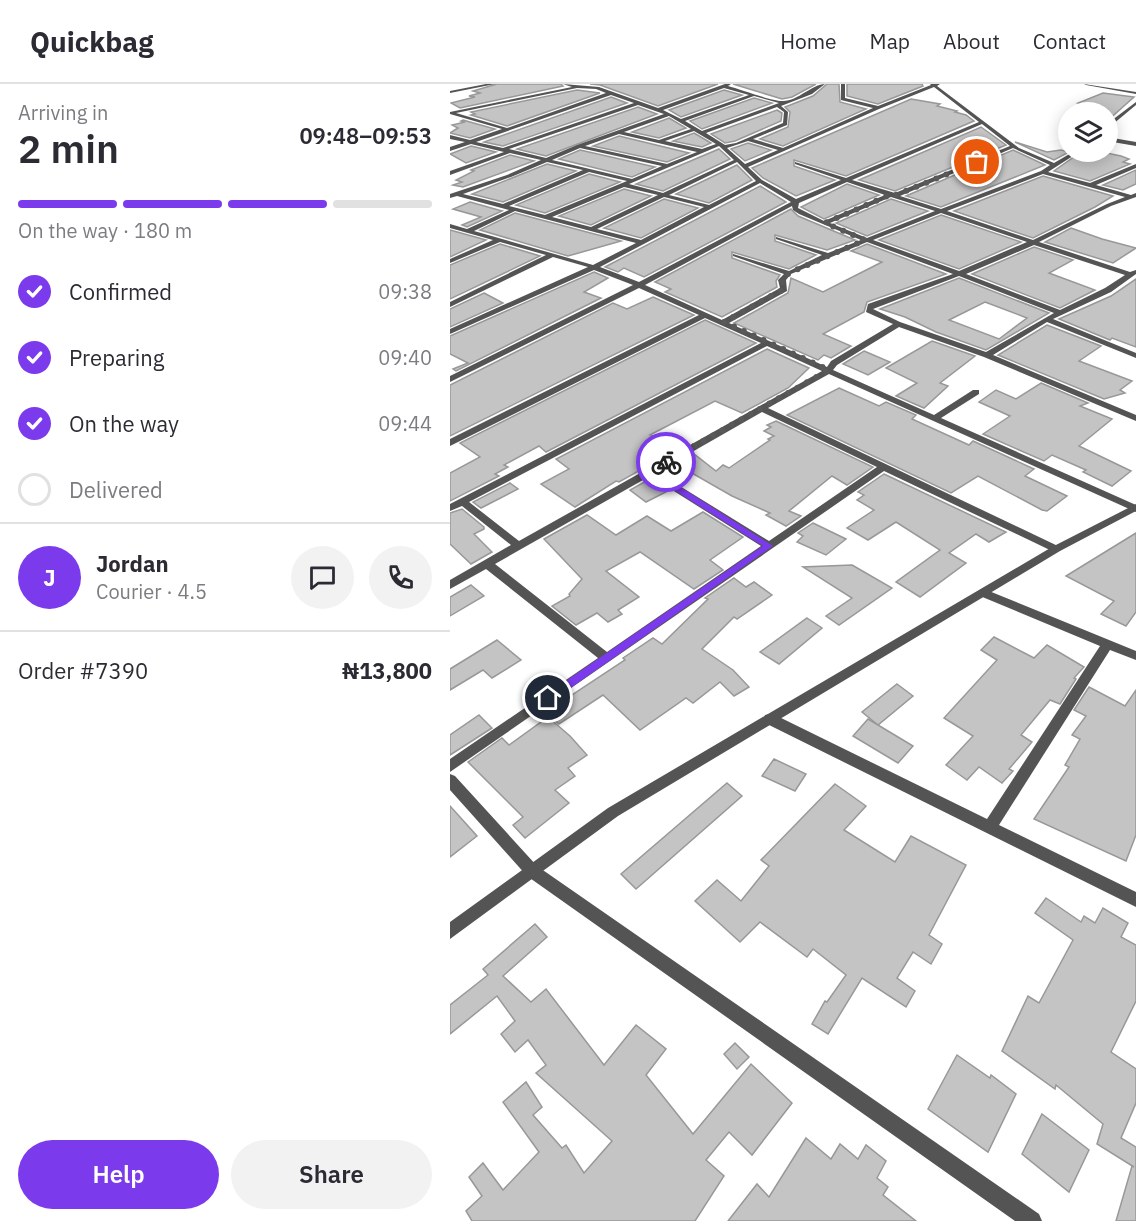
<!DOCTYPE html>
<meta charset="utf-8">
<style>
:root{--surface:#fff;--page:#f2f2f3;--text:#2b2b33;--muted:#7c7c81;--line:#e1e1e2;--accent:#7c3aed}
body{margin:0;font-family:"IBM Plex Sans",sans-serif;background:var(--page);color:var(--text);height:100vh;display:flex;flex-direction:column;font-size:22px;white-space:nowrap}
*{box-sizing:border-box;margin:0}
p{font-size:20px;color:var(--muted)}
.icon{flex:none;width:33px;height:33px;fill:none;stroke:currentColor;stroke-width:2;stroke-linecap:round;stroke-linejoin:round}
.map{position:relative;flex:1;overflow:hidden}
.details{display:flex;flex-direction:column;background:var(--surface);width:450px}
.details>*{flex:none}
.buttons{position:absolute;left:608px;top:18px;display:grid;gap:12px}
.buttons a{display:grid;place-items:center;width:60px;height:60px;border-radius:50%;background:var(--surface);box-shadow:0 3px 15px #0003;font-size:30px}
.pin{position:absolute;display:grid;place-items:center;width:51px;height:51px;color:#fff;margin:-26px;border:3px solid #fff;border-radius:50%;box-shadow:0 2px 6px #0007}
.courier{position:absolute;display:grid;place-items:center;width:60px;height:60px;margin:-30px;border:4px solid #7c3aed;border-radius:50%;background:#fff;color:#222;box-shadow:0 2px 8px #0007}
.head em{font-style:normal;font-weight:600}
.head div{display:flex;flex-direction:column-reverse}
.head{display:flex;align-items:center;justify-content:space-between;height:102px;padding:0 18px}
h1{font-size:39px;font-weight:600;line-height:45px}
.bar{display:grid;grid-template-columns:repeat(4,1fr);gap:9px 6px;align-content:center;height:72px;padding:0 18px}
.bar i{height:8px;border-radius:4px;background:var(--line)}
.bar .selected{background:var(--accent)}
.bar p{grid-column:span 4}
.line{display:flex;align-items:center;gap:15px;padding:0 18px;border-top:2px solid var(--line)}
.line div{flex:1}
.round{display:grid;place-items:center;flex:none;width:63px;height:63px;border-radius:32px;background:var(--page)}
ol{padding:0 18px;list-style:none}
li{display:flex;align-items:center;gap:18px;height:66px}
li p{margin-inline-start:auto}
li .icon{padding:6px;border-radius:50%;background:var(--accent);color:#fff;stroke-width:4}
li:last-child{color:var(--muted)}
li i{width:33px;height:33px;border:3px solid var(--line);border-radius:50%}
.primary-button{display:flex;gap:12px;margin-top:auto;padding:12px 18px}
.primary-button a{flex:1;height:69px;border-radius:36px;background:var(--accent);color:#fff;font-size:24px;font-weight:600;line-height:69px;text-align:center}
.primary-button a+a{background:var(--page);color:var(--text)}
header{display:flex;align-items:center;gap:36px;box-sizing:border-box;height:84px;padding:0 30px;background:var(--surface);border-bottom:2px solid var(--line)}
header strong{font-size:28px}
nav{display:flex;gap:33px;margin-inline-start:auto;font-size:21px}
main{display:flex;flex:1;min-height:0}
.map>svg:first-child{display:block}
.building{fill:#c4c4c4;stroke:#989898;stroke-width:1.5;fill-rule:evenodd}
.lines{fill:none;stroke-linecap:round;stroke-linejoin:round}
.minor{fill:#545454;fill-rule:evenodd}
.tertiary{fill:#545454;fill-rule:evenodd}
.route{fill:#7c3aed}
.done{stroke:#595959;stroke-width:6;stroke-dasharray:0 10.8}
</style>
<header>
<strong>Quickbag</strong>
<nav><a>Home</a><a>Map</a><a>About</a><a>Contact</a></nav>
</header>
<main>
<section class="details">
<div class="head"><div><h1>2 min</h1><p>Arriving in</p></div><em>09:48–09:53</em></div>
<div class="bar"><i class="selected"></i><i class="selected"></i><i class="selected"></i><i></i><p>On the way · 180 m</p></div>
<ol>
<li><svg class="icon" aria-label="check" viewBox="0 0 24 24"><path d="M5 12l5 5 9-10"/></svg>Confirmed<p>09:38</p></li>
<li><svg class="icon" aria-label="check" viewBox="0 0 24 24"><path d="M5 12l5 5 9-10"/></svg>Preparing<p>09:40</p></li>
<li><svg class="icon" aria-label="check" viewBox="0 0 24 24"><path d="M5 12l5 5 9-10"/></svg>On the way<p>09:44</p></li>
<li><i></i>Delivered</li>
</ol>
<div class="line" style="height:108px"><b class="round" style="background:var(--accent);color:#fff">J</b><div><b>Jordan</b><p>Courier · 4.5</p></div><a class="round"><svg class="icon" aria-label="chat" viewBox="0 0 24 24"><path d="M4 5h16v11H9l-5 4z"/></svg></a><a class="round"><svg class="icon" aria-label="phone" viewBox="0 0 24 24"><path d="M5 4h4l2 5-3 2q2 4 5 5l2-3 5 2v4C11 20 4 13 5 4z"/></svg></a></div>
<div class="line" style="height:78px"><div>Order #7390</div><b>₦13,800</b></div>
<div class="primary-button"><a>Help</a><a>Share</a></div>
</section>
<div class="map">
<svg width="686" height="1137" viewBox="0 0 686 1137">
<rect width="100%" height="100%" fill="#fff"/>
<g class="building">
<polygon points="47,0 111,0 113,2 10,24 1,19 25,13 19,12 30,9 23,7"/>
<polygon points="140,0 268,0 208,22 150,1"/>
<polygon points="283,0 366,0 342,13 332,15"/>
<polygon points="377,0 389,0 390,18 416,25 333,62 310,55 338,43 340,28 335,23 363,12"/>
<polygon points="397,0 472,0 473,2 428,20 397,12"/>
<polygon points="127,6 150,9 57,42 21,31 25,30 21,28"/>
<polygon points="274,6 292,11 231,33 219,26"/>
<polygon points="653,9 684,13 657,37 657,26 628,19"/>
<polygon points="161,13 177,19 53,62 34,58"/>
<polygon points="304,14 322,19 252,45 240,37"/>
<polygon points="461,15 490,20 487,22 507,27 505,28 516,31 524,37 396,92 344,76 344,82 385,96 346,112 313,94 302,84"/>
<polygon points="188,23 207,30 96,72 67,65"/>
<polygon points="327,26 332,29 331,37 285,57 275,59 261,50"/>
<polygon points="219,34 236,44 209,54 182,48"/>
<polygon points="13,36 45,45 20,54 0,49 8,44 2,41 15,38 11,37"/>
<polygon points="531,43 556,61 445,107 409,96"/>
<polygon points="244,49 261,59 252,63 223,57"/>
<polygon points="169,52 239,69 217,78 143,62"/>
<polygon points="565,58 597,68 611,66 619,68 604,76"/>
<polygon points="298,59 321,66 295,77 281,65"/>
<polygon points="21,62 46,68 16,79 0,70"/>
<polygon points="269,65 280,75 213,107 186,100"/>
<polygon points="130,66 205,83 182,93 109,75"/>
<polygon points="563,66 595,81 491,123 456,112"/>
<polygon points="631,68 652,68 671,72 679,75 673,78 680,80 640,97 604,87"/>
<polygon points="60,71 84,77 13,103 3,101 12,98 6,96 24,87 21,86"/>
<polygon points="97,80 126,87 53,118 22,110"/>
<polygon points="287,81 302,96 259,119 226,110"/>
<polygon points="686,86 686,100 673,106 653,101"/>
<polygon points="139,90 170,98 95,129 66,121"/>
<polygon points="593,92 663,112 645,123 583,154 504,127"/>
<polygon points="397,100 429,111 374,135 351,123"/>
<polygon points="310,102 336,118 194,193 174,184 168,188 155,183"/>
<polygon points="174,105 201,112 141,141 109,132"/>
<polygon points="214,115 248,124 191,154 154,144"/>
<polygon points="441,115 478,127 417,152 386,139"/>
<polygon points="20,118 52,127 17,143 12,141 31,133 3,125"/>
<polygon points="341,125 348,132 405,156 377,166 325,151 325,157 366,171 339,185 282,168 282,174 330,191 326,197 327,203 272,233 215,208 221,205 205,198"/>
<polygon points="65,129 171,157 118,172 30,146"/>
<polygon points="491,131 571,158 509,185 429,156"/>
<polygon points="621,144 652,155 686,164 663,179 595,158"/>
<polygon points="0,146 36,156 0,173"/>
<polygon points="50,160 90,172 0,215 0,181"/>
<polygon points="417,160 496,190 417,218 414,228 373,250 401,262 381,274 374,271 368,276 284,239 338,209 341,194 373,208 432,178 401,167"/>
<polygon points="584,163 623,176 599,189 645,206 610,224 522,190"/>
<polygon points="144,188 158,194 134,208 151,214 6,287 3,285 18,279 0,270 0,252"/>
<path d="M509,194L599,229L536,266L486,248L455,233L430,225ZM535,218L577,234L549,255L499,236Z"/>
<polygon points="686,195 686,263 662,254 660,256 609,235 661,212"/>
<polygon points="34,209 53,219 0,243 0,225"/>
<polygon points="203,213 244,231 0,352 0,301 163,219 177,225"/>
<polygon points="255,236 306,259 96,368 89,362 54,381 58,383 45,390 49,392 0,417 0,389 30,373 10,359"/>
<polygon points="597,241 651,262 629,277 682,297 670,306 675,309 654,315 548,271"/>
<polygon points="482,257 525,272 490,299 498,302 474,324 446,312 467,299 436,284"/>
<polygon points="317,265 359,284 338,304 292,329 265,317 200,351 233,363 211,375 200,369 192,383 194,384 169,398 166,397 125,423 91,400 119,385 106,375"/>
<polygon points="414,267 440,278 418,291 393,280"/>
<polygon points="591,299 638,319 630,322 662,335 629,362 681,387 662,402 633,388 636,386 602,371 594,377 533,350 560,332 529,318 546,306 566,315"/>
<polygon points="389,304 429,322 436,318 466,331 462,335 519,361 523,357 584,385 575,392 617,412 597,427 592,426 528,392 501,409 337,331"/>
<polygon points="326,337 423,383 397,401 382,392 339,427 351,432 336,442 316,431 320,429 282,412 226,380 244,370 266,387 273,381 279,384 320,356 318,355 324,352 314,347 321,343 317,341"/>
<polygon points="434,390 556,448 539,458 526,450 499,469 516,479 470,513 446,498 490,466 446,438 418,456 397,444 424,426 407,416 414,411 408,408"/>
<polygon points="200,395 218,407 196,418 180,406"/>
<polygon points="60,399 68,405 31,424 23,418"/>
<polygon points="12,425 34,443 34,445 24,450 42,468 21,480 0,460 0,429"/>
<polygon points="253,428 293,453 260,476 273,486 244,505 190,468 156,487 189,513 168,526 172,530 158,538 147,529 126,541 102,522 120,512 119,510 132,495 94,455 137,431 166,451 197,432 221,447"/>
<polygon points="363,439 396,455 376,471 347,458 353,452 348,449"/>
<polygon points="686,449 686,528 676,542 651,530 664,517 616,492"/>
<polygon points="402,481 442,504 389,541 376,532 402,514 353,483"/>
<polygon points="284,494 296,503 304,498 322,511 287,535 284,533 252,565 283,586 299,603 284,612 270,598 243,619 236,614 190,646 153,611 109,640 96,628 175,576 173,574 203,554 212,560 258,515 255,514"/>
<polygon points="21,501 34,512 0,532 0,513"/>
<polygon points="357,534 372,544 329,580 310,568"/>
<polygon points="544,553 584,574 597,561 634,583 624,594 626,595 610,620 600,616 571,651 582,658 559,685 563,687 552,699 529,683 517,696 496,681 523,652 494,634 547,576 531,566"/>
<polygon points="47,556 71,576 42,594 33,586 0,606 0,585"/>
<polygon points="447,600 463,612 428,641 412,628"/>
<polygon points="639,603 675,622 686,606 686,751 676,777 584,735 619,683 615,681 630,655 622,651 636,632 624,626"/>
<polygon points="29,631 42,644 0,671 0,651"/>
<polygon points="98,633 120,652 137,671 118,684 125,692 105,706 119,719 75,754 63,741 73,733 18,678 52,654 59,661"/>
<polygon points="418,635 463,662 448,679 403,652"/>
<polygon points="324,675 356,690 345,707 312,692"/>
<polygon points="277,699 292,712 186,805 171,790"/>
<polygon points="385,700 416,722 394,746 445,778 461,752 516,781 479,851 492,860 481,880 463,868 447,894 465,907 456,923 412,894 378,950 362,940 375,917 377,918 396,891 363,865 357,873 310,838 290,858 245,817 267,796 291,817 319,782 311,776"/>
<polygon points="0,722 27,752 0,773"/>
<polygon points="596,814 631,838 634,832 645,839 653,824 678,839 671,853 686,861 686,917 661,968 686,985 686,1019 671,1054 686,1063 686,1137 666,1137 682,1082 684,1083 647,1060 653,1040 606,1001 605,1005 552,967 578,912 589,919 623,856 585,829"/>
<polygon points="85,840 97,853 53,892 81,918 96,905 154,981 186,941 216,965 196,991 243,1050 301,980 342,1019 302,1071 279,1048 256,1076 274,1092 245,1137 22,1137 16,1127 32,1112 19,1093 33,1079 53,1106 89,1068 53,1018 76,998 92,1023 83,1031 112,1064 116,1061 134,1089 162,1057 86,989 96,981 78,956 65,968 51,950 65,937 47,912 0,950 0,921 38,891 33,885"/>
<polygon points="285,959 299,973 287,985 274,970"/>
<polygon points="507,971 540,994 541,991 566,1010 538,1068 478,1025"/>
<polygon points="592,1030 639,1066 619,1108 572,1070"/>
<polygon points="356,1054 381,1075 390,1060 408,1075 416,1061 436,1077 427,1094 438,1103 433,1111 466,1137 278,1137 307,1100 319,1113"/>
</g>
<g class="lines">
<g class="minor">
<polygon points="36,0 45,0 0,9 0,7"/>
<path d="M113,0L149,3L208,24L275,0H281L278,2C290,5 321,17 332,17C347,18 362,0 375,0L362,10L331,22L338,28L337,41L303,55L333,64L423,24L391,16V0H395V14L428,22L481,1L480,0H490L487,2L569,64L604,79L623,68H629L598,88L640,99L686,80V84L646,101L681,111L686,109V113L661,122L589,158L680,188L686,186V190L661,208L603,235L686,269V274L597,238L543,271L686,331V337L534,273L449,243L387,281L383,286L484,331L523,306H529V310L491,334L686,421V428L379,290L318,324L610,463L611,465L610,467H602L434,387L0,688V675L148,574L36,485L0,505V496L61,461L12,422L0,427V420L311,259L255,234L0,362V355L249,231L189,204L0,298V292L183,201L144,186L0,250V245L138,183L103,173L0,223V218L96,171L50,158L0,179V175L43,156L0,144V140L17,145L59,126L7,112L0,114V110L57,91L91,76L60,69L0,91V87L54,68L21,60L0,67V63L15,58L0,55V51L20,56L52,45L0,30V28L122,3ZM484,3L529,38L396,94L345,78V80L391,96L346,115L312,96L298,83L429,25ZM127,4L146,5L156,9L57,44L6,29ZM274,4L299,11L231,35L213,26ZM161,11L184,19L53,64L26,58ZM304,12L329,19L252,47L235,37ZM188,21L214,30L127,61L96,74L59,65ZM327,23L334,28L333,39L286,59L275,61L256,49ZM219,32L241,45L209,56L174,48ZM532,40L560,62L445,109L402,96ZM244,47L266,60L252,65L215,57ZM169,50L247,68L217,80L135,62ZM298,57L328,66L295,80L277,64ZM269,62L284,76L213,109L179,100ZM130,64L212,82L182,95L102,76ZM563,64L600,81L591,87L491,125L450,112ZM97,78L133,86L53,120L13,110L61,93ZM287,78L306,97L259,121L219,111ZM139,88L177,97L95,131L59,122ZM593,90L675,113L657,120L583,156L497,127ZM397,98L435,111L374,137L348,124L349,119ZM310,99L341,118L189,198L150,183ZM174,103L208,111L141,143L102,133ZM214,113L254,123L191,156L147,145ZM441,113L485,127L417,154L380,139ZM342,122L343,126L349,130L411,156L378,169L326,153V155L372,171L339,187L283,170V172L334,190L328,196L330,204L272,236L195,201ZM65,127L186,159L143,181L24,147ZM491,129L577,158L509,187L423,156ZM417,158L503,190L418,220L416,228L443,240L381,277L377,283L279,239L337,207L336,196L341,190ZM584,161L675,191L655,204L610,226L516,190ZM509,192L604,229L536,268L450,238L423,225ZM317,262L372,287L69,457L19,418ZM312,328L427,383L319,457L207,388ZM200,392L311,462L157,568L45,480Z"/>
<polygon points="634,0 686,8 686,10 636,1"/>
<polygon points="686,18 686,21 657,45 657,40"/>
<polygon points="657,53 686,58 686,62 657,57"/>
<polygon points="534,505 686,567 686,576 660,566 549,741 686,808 686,823 315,639 314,635 315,631 320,630 325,631 537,735 650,562 530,512 528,509 530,506"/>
<polygon points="0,690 5,692 87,782 589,1130 592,1137 565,1137 77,792 0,706"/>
</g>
<polygon class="tertiary" points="686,420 686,427 610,467 168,732 0,855 0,838 158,724 602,463"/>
</g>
<polygon class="route" points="213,377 219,378 205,387 323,462 102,617 94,617 94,612 313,462 197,389 197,386"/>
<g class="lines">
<polyline class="done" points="216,378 379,286 274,238 334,205 332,196 339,189 415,156 375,139 442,110 446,111 527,78"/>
</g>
</svg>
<div class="buttons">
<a><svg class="icon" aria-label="layers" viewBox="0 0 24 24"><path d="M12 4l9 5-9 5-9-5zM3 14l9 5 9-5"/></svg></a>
</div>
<div class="pin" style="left:527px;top:78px;background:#ea580c"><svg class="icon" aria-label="bag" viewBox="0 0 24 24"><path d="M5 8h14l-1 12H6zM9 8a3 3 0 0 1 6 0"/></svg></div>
<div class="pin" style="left:98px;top:614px;background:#1f2937"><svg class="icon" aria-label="home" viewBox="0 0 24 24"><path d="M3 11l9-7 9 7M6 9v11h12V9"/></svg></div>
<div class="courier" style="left:216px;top:378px"><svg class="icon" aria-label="bike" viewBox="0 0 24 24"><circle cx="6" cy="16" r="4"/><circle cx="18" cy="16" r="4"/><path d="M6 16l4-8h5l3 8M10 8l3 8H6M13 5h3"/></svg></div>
</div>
</main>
